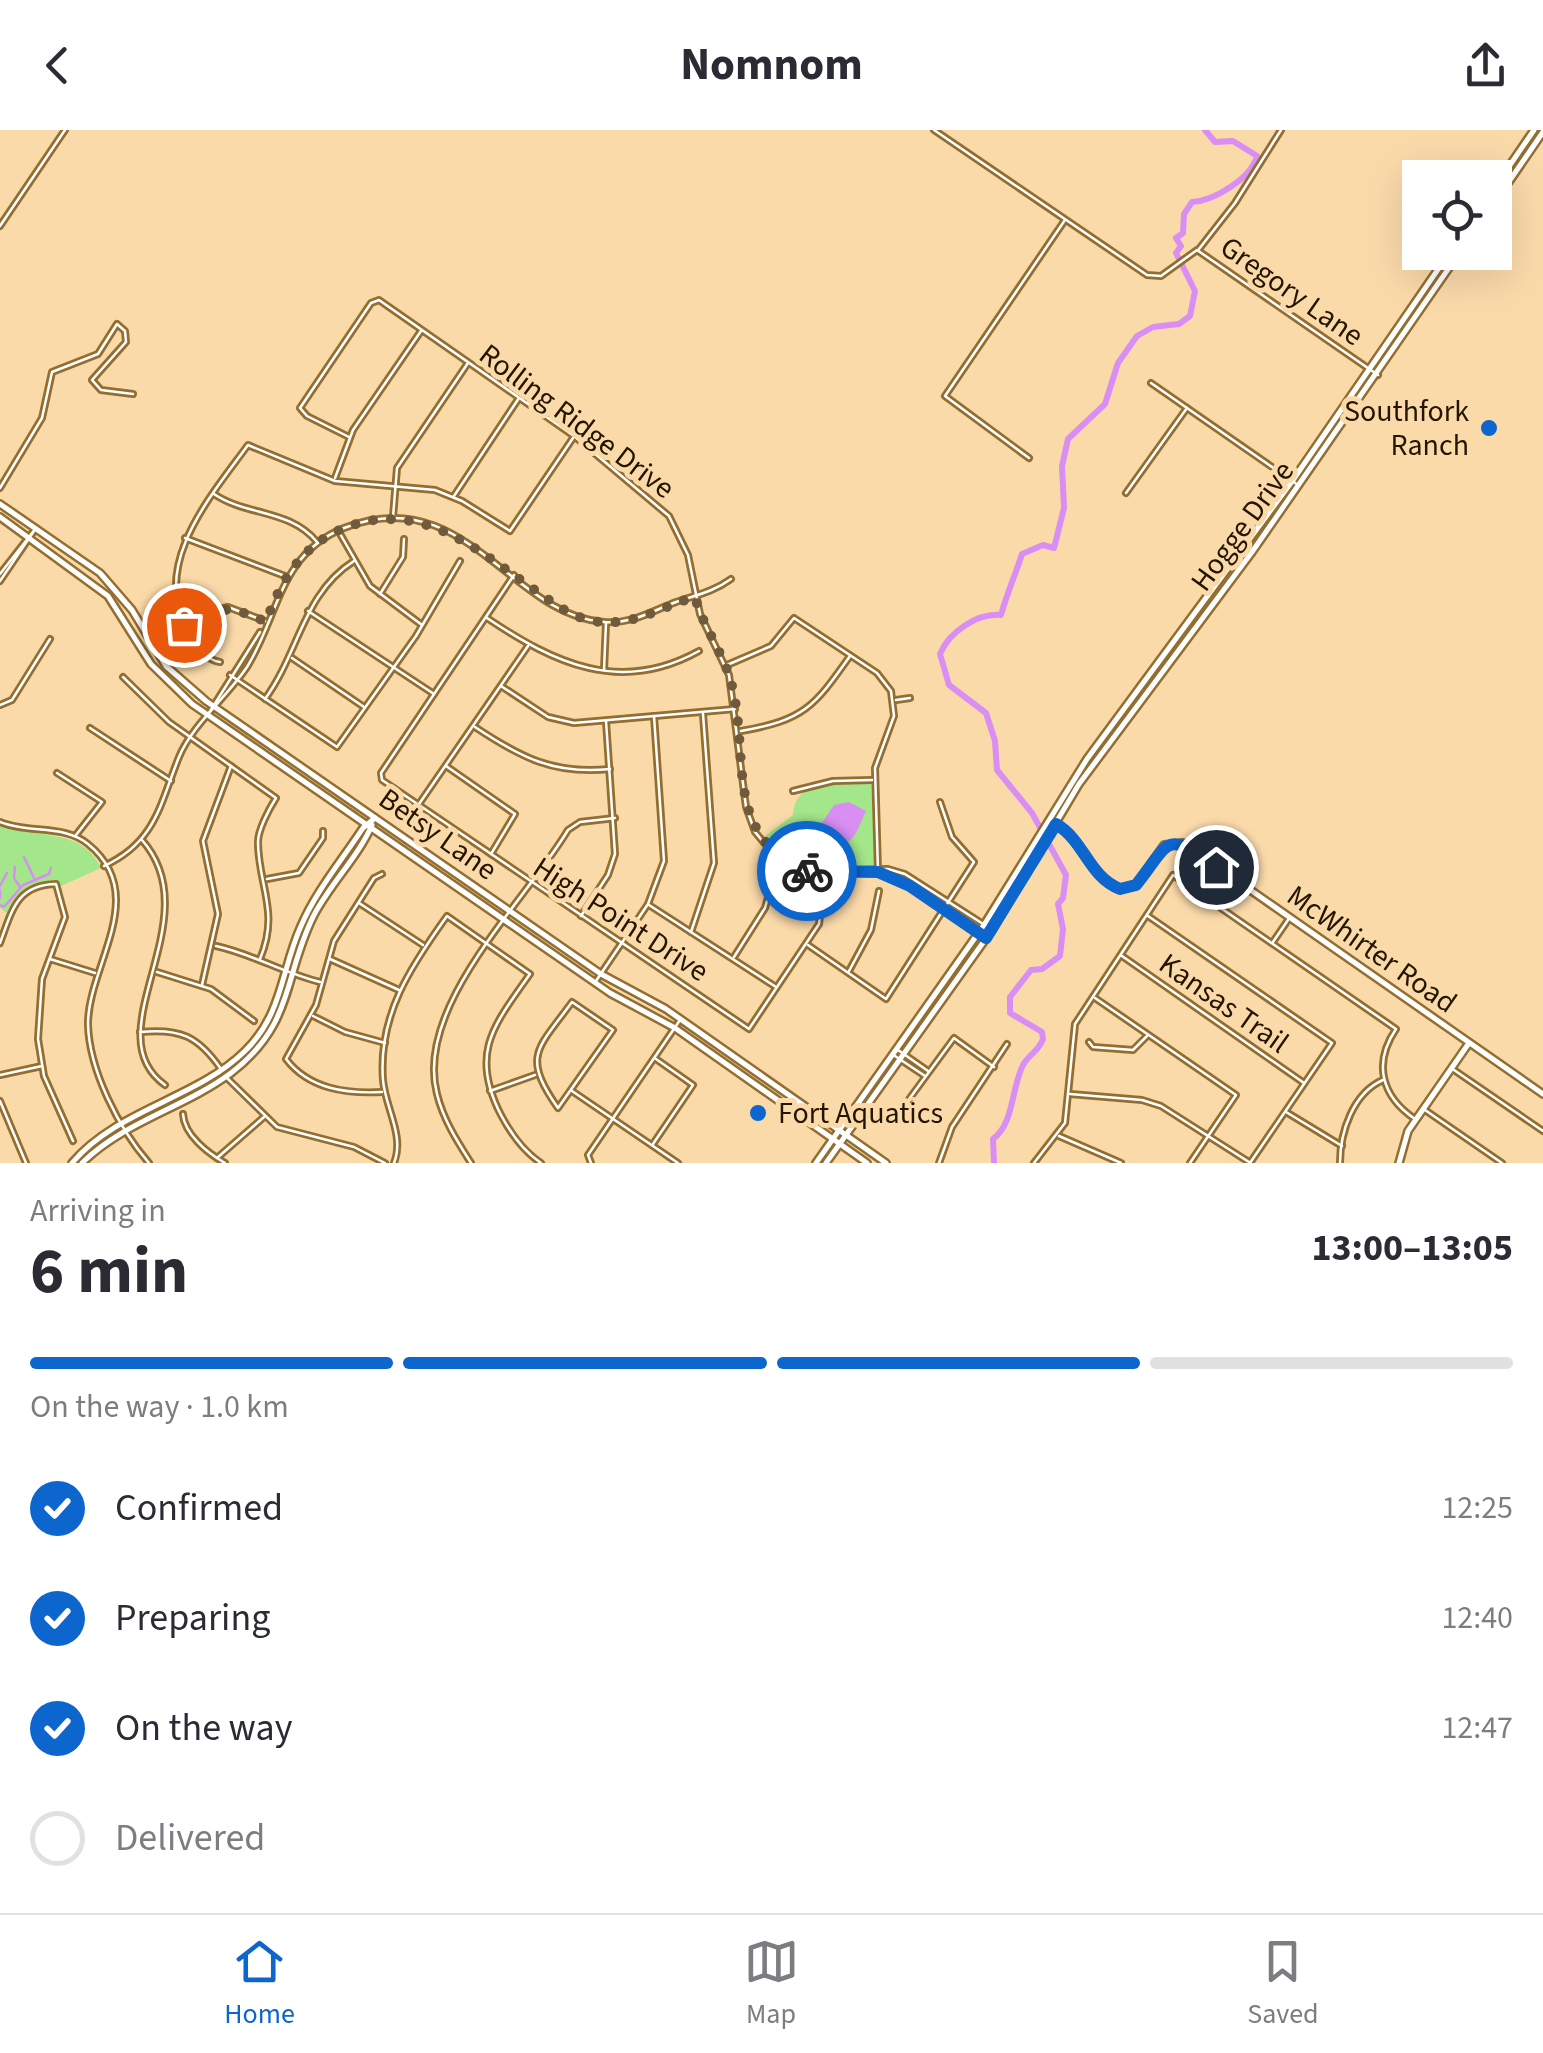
<!DOCTYPE html>
<meta charset="utf-8">
<style>
:root{--surface:#fff;--page:#f7f7f7;--text:#2b2b33;--muted:#7c7c81;--line:#e1e1e2;--accent:#0d65ce}
body{margin:0;font-family:"Source Sans 3",sans-serif;background:var(--page);color:var(--text);height:100vh;display:flex;flex-direction:column;font-size:38px;white-space:nowrap}
*{box-sizing:border-box;margin:0}
p{font-size:32px;color:var(--muted)}
.icon{flex:none;width:55px;height:55px;fill:none;stroke:currentColor;stroke-width:2;stroke-linecap:round;stroke-linejoin:round}
.map{position:relative;height:1033px;overflow:hidden}
.details{display:flex;flex-direction:column;background:var(--surface);flex:1}
.details>*{flex:none}
.tools{position:absolute;left:1402px;top:30px;display:grid;gap:20px}
.tools a{display:grid;place-items:center;width:110px;height:110px;border-radius:0px;background:var(--surface);box-shadow:0 10px 40px #0002;font-size:50px}
.pin{position:absolute;display:grid;place-items:center;width:85px;height:85px;color:#fff;margin:-42px;border:5px solid #fff;border-radius:50%;box-shadow:0 2px 10px #0007}
.courier{position:absolute;display:grid;place-items:center;width:100px;height:100px;margin:-50px;border:8px solid #0d65ce;border-radius:50%;background:#fff;color:#222;box-shadow:0 2px 12px #0007}
.head em{font-style:normal;font-weight:700}
.head div{display:flex;flex-direction:column-reverse}
.head{display:flex;align-items:center;justify-content:space-between;height:170px;padding:0 30px}
h1{font-size:65px;font-weight:700;line-height:75px}
.bar{display:grid;grid-template-columns:repeat(4,1fr);gap:15px 10px;align-content:center;height:120px;padding:0 30px}
.bar i{height:12px;border-radius:8px;background:var(--line)}
.bar .current{background:var(--accent)}
.bar p{grid-column:span 4}
ol{padding:0 30px;list-style:none}
li{display:flex;align-items:center;gap:30px;height:110px}
li p{margin-inline-start:auto}
li .icon{padding:10px;border-radius:50%;background:var(--accent);color:#fff;stroke-width:4}
li:last-child{color:var(--muted)}
li i{width:55px;height:55px;border:5px solid var(--line);border-radius:50%}
header{display:flex;justify-content:space-between;align-items:center;height:130px;padding:0 30px;background:var(--surface);font-size:45px;font-weight:700}
.menu{display:flex;justify-content:space-around;align-items:center;height:140px;border-top:2px solid var(--line);background:var(--surface);font-size:28px;color:var(--muted)}
.menu a{display:grid;justify-items:center;gap:5px}
.menu .current{color:var(--accent)}
.map>svg:first-child{display:block}
.green{fill:#a4e68a}
.water{fill:#d88ef2}
.lines{fill:none;stroke-linecap:round;stroke-linejoin:round}
.stream{stroke:#d88ef2;stroke-width:2.5}
.river{stroke:#d88ef2;stroke-width:6}
.minor-casing{stroke:#936e31;stroke-width:8}
.tertiary-casing{stroke:#936e31;stroke-width:10}
.secondary-casing{stroke:#936e31;stroke-width:10}
.minor{stroke:#fff;stroke-width:2.5}
.tertiary{stroke:#fff;stroke-width:5}
.secondary{stroke:#fff;stroke-width:5}
.done{stroke:#6f5a3b;stroke-width:10;stroke-dasharray:0 18}
.route{stroke:#0d65ce;stroke-width:12}
.poi-dot{fill:#0d65ce;stroke:#fbdaaa;stroke-width:4}
.labels{text-anchor:middle;stroke-width:10;stroke-linejoin:round;paint-order:stroke}
.street-label{font-size:30px;fill:#241500;stroke:#fbdaaa}
.poi-label{font-size:30px;fill:#241500;stroke:#fbdaaa;text-anchor:end}
</style>
<header><svg class="icon" aria-label="back" viewBox="0 0 24 24"><path d="M15 5l-7 7 7 7"/></svg>Nomnom<svg class="icon" aria-label="share" viewBox="0 0 24 24"><path d="M12 15V3M7 8l5-5 5 5M5 13v7h14v-7"/></svg></header>
<div class="map">
<svg width="1543" height="1033" viewBox="0 0 1543 1033">
<rect width="100%" height="100%" fill="#fbdaaa"/>
<g class="green">
<path d="M846,652H871L876,737C833,739 795,743 764,707L793,685C795,655 819,657 846,652Z"/>
<path d="M0,695C37,710 81,696 101,738L61,756L54,750C31,755 17,760 7,783L0,778Z"/>
</g>
<polygon class="water" points="849,672 866,681 855,705 828,733 806,725 805,718 834,675"/>
<g class="lines">
<g class="stream">
<polyline points="24,727 34,748"/>
<polyline points="15,737 14,748 20,757"/>
<polyline points="0,756 7,743"/>
<polyline points="0,760 0,768"/>
<polyline points="0,775 4,777 23,755 49,744 51,738"/>
</g>
<path class="river" d="M994,1033L993,1009C1014,994 1011,959 1023,935C1029,924 1039,921 1043,909L1042,902L1010,883V867L1031,840L1042,839L1060,826L1063,799L1058,774L1063,768L1066,745L1032,683L997,640L995,611L986,583L949,555L940,524C949,502 977,483 1001,485C1007,463 1015,446 1022,424L1043,415L1054,418L1064,378L1062,336L1068,309L1105,274L1118,233L1137,206L1153,197L1179,194L1190,186L1195,161L1176,123L1181,116L1176,108L1183,103L1184,84L1192,72C1213,71 1251,49 1257,26L1233,11L1215,12L1205,0"/>
<defs>
<g id="minor">
<polyline points="934,0 1147,145 1161,146 1197,120 1378,245"/>
<polyline points="0,96 65,0"/>
<polyline points="1199,119 1235,73 1281,0"/>
<polyline points="1151,253 1298,355"/>
<polyline points="349,307 307,286 300,278 371,173 379,170 574,306 669,386 688,425 700,484 729,545 746,677 755,702 771,721 807,741 888,739 905,744 991,799"/>
<polyline points="1029,328 945,266 1065,90"/>
<polyline points="335,348 353,300 421,201"/>
<polyline points="0,358 42,288 52,242 98,224 117,194 125,201 126,212 92,250 101,260 133,264"/>
<polyline points="1126,363 1187,278"/>
<path d="M214,364C246,386 290,379 317,412"/>
<polyline points="454,366 519,268"/>
<polyline points="393,387 397,338 468,233"/>
<polyline points="339,402 370,456 422,495"/>
<polyline points="185,408 285,446"/>
<polyline points="0,444 36,398 0,451"/>
<polyline points="514,445 381,643 382,650 749,899 819,794 825,745"/>
<polyline points="380,464 403,427 404,409"/>
<polyline points="308,481 434,564"/>
<polyline points="182,487 228,477 265,491"/>
<path d="M487,488C554,533 620,565 699,521"/>
<polyline points="292,528 364,577"/>
<path d="M220,532C205,530 195,515 188,502C150,435 210,367 248,315L335,351L435,360L462,371L510,401L573,308"/>
<polyline points="727,535 771,516 794,488 877,543 891,561 894,586 875,638 878,741"/>
<polyline points="604,540 606,493"/>
<polyline points="230,545 337,617 416,506 460,431"/>
<path d="M123,547L169,592L276,668C269,679 258,700 258,712C258,755 280,782 260,829"/>
<polyline points="501,556 548,587 574,593 735,579"/>
<path d="M265,569C299,523 303,463 354,431"/>
<polyline points="896,570 910,568"/>
<polyline points="0,575 12,570 50,509"/>
<polyline points="209,583 260,502"/>
<path d="M475,597C520,627 554,645 610,639"/>
<polyline points="90,598 171,651"/>
<path d="M741,601C804,590 814,577 850,526"/>
<polyline points="446,636 515,684 491,724"/>
<polyline points="57,643 102,672 76,705"/>
<polyline points="793,661 833,651 872,650"/>
<polyline points="419,674 528,516"/>
<path d="M0,692C28,704 64,694 88,714C151,765 88,835 88,894C89,940 119,999 149,1033"/>
<path d="M142,710C212,789 92,903 165,955"/>
<path d="M104,736C156,712 160,674 179,627C192,595 227,567 247,537C279,486 279,424 344,398C464,350 511,486 604,492C632,494 650,482 676,472C696,465 713,462 731,449"/>
<polyline points="879,742 910,756 979,803"/>
<path d="M382,744L374,748L334,811L316,875L286,929C309,959 346,964 382,962"/>
<polyline points="267,749 299,743 323,708 323,701"/>
<polyline points="359,773 423,815"/>
<polyline points="649,775 776,857"/>
<polyline points="581,786 608,745 615,724 606,591"/>
<polyline points="1148,786 1332,913 1250,1033"/>
<polyline points="691,802 714,733 703,584"/>
<polyline points="1273,812 1288,790"/>
<path d="M0,813C12,781 16,755 56,754L65,787L42,849L38,909L44,946L73,1011"/>
<polyline points="808,815 886,869 974,732 952,707 940,672"/>
<path d="M216,816C253,824 283,843 320,852"/>
<polyline points="1122,826 1304,953"/>
<polyline points="734,827 765,778 774,746"/>
<polyline points="50,829 95,843"/>
<polyline points="330,829 399,860"/>
<polyline points="849,841 871,800 879,761"/>
<polyline points="157,842 211,859 254,891"/>
<polyline points="596,851 648,774 664,731 654,586"/>
<polyline points="202,855 218,784 203,711 231,636"/>
<polyline points="1095,868 1236,965 1190,1033"/>
<path d="M572,872L613,900L558,978C521,925 538,919 572,872Z"/>
<polyline points="313,886 345,902 385,913"/>
<path d="M140,902C180,898 198,906 221,939"/>
<polyline points="1089,912 1093,917 1133,920 1147,906"/>
<polyline points="898,920 928,941"/>
<polyline points="895,926 925,946"/>
<polyline points="1454,940 1543,1001"/>
<polyline points="0,945 42,936"/>
<polyline points="225,946 277,997 354,1017 385,1033"/>
<polyline points="490,961 535,945"/>
<polyline points="572,961 678,1033"/>
<polyline points="1070,964 1142,970 1161,976 1249,1032"/>
<polyline points="0,971 26,1033"/>
<polyline points="1425,980 1502,1033"/>
<polyline points="1286,982 1342,1016"/>
<path d="M183,984C184,1005 208,1023 225,1033"/>
<polyline points="893,991 954,908 994,937"/>
<polyline points="1059,1006 1121,1033"/>
<polyline points="653,1014 693,955 656,929"/>
<polyline points="217,1028 264,987"/>
<path d="M394,1033C405,1006 385,977 383,950C378,885 411,836 447,786L530,844C494,895 469,923 501,985C511,1004 523,1021 541,1033"/>
<path d="M471,1033C457,1011 443,989 437,964C414,876 525,772 568,700L580,692L615,688"/>
<polyline points="591,1033 588,1025 680,890"/>
<polyline points="939,1033 952,997 1007,914"/>
<path d="M1034,1033L1065,993L1075,894L1173,745L1396,899C1373,933 1381,966 1415,989"/>
<path d="M1340,1033C1340,1002 1353,963 1383,950"/>
</g>
<g id="tertiary">
<path d="M1052,692C1084,710 1086,745 1120,759L1136,755L1164,715L1183,713L1543,964"/>
<polyline points="1399,1033 1408,1001 1469,913"/>
</g>
<g id="secondary">
<polyline points="1495,57 1534,0"/>
<polyline points="1495,72 1543,2"/>
<polyline points="0,374 100,443 132,480 166,536 206,571 601,844 666,879 886,1033"/>
<polyline points="0,387 108,466 151,534 192,574 610,863 675,898 867,1033"/>
<path d="M72,1033C118,979 196,969 245,921C283,884 281,840 301,796C316,761 342,730 363,698L375,688"/>
<path d="M82,1033C125,991 184,978 231,943C295,894 283,846 314,785C331,753 358,727 372,695"/>
<polyline points="816,1033 984,795 1087,629 1293,350 1450,122"/>
<polyline points="826,1033 992,800 1079,654 1252,422 1460,122"/>
</g>
</defs>
<use href="#minor" class="minor-casing"/>
<use href="#tertiary" class="tertiary-casing"/>
<use href="#secondary" class="secondary-casing"/>
<use href="#minor" class="minor"/>
<use href="#tertiary" class="tertiary"/>
<use href="#secondary" class="secondary"/>
</g>
<g class="lines">
<path class="done" d="M184,495L181,488C215,476 233,476 266,492C281,450 303,413 347,397C423,369 480,422 539,463C556,475 572,487 593,491C632,498 660,477 695,467C703,497 723,522 731,552C751,626 721,705 807,741"/>
<path class="route" d="M807,741L878,742L910,756L986,808L1056,694C1085,711 1088,746 1120,759L1136,755C1171,711 1164,699 1216,737"/>
</g>
<g class="poi-dot">
<circle cx="1489" cy="298" r="10"/>
<circle cx="758" cy="983" r="10"/>
</g>
<g class="labels">
<g class="street-label">
<text transform="translate(1292 161) rotate(35)" y="10">Gregory Lane</text>
<text transform="translate(577 291) rotate(37)" y="10">Rolling Ridge Drive</text>
<text transform="translate(1242 396) rotate(-54)" y="10">Hogge Drive</text>
<text transform="translate(438 704) rotate(35)" y="10">Betsy Lane</text>
<text transform="translate(621 789) rotate(33)" y="10">High Point Drive</text>
<text transform="translate(1372 819) rotate(35)" y="10">McWhirter Road</text>
<text transform="translate(1224 873) rotate(35)" y="10">Kansas Trail</text>
</g>
<g class="poi-label">
<text x="1469" y="291">Southfork<tspan x="1469" dy="34">Ranch</tspan></text>
<text x="778" y="993" text-anchor="start">Fort Aquatics</text>
</g>
</g>
</svg>
<div class="tools">
<a><svg class="icon" aria-label="locate" viewBox="0 0 24 24"><circle cx="12" cy="12" r="6"/><path d="M12 2v4M12 18v4M2 12h4M18 12h4"/></svg></a>
</div>
<div class="pin" style="left:184px;top:495px;background:#ea580c"><svg class="icon" aria-label="bag" viewBox="0 0 24 24"><path d="M5 8h14l-1 12H6zM9 8a3 3 0 0 1 6 0"/></svg></div>
<div class="pin" style="left:1216px;top:737px;background:#1f2937"><svg class="icon" aria-label="home" viewBox="0 0 24 24"><path d="M3 11l9-7 9 7M6 9v11h12V9"/></svg></div>
<div class="courier" style="left:807px;top:741px"><svg class="icon" aria-label="bike" viewBox="0 0 24 24"><circle cx="6" cy="16" r="4"/><circle cx="18" cy="16" r="4"/><path d="M6 16l4-8h5l3 8M10 8l3 8H6M13 5h3"/></svg></div>
</div>
<section class="details">
<div class="head"><div><h1>6 min</h1><p>Arriving in</p></div><em>13:00–13:05</em></div>
<div class="bar"><i class="current"></i><i class="current"></i><i class="current"></i><i></i><p>On the way · 1.0 km</p></div>
<ol>
<li><svg class="icon" aria-label="check" viewBox="0 0 24 24"><path d="M5 12l5 5 9-10"/></svg>Confirmed<p>12:25</p></li>
<li><svg class="icon" aria-label="check" viewBox="0 0 24 24"><path d="M5 12l5 5 9-10"/></svg>Preparing<p>12:40</p></li>
<li><svg class="icon" aria-label="check" viewBox="0 0 24 24"><path d="M5 12l5 5 9-10"/></svg>On the way<p>12:47</p></li>
<li><i></i>Delivered</li>
</ol>
</section>
<nav class="menu">
<a class="current"><svg class="icon" aria-label="home" viewBox="0 0 24 24"><path d="M3 11l9-7 9 7M6 9v11h12V9"/></svg>Home</a>
<a><svg class="icon" aria-label="map" viewBox="0 0 24 24"><path d="M3 6l6-2 6 2 6-2v14l-6 2-6-2-6 2zM9 4v14M15 6v14"/></svg>Map</a>
<a><svg class="icon" aria-label="saved" viewBox="0 0 24 24"><path d="M7 4h10v16l-5-4-5 4z"/></svg>Saved</a>
</nav>
